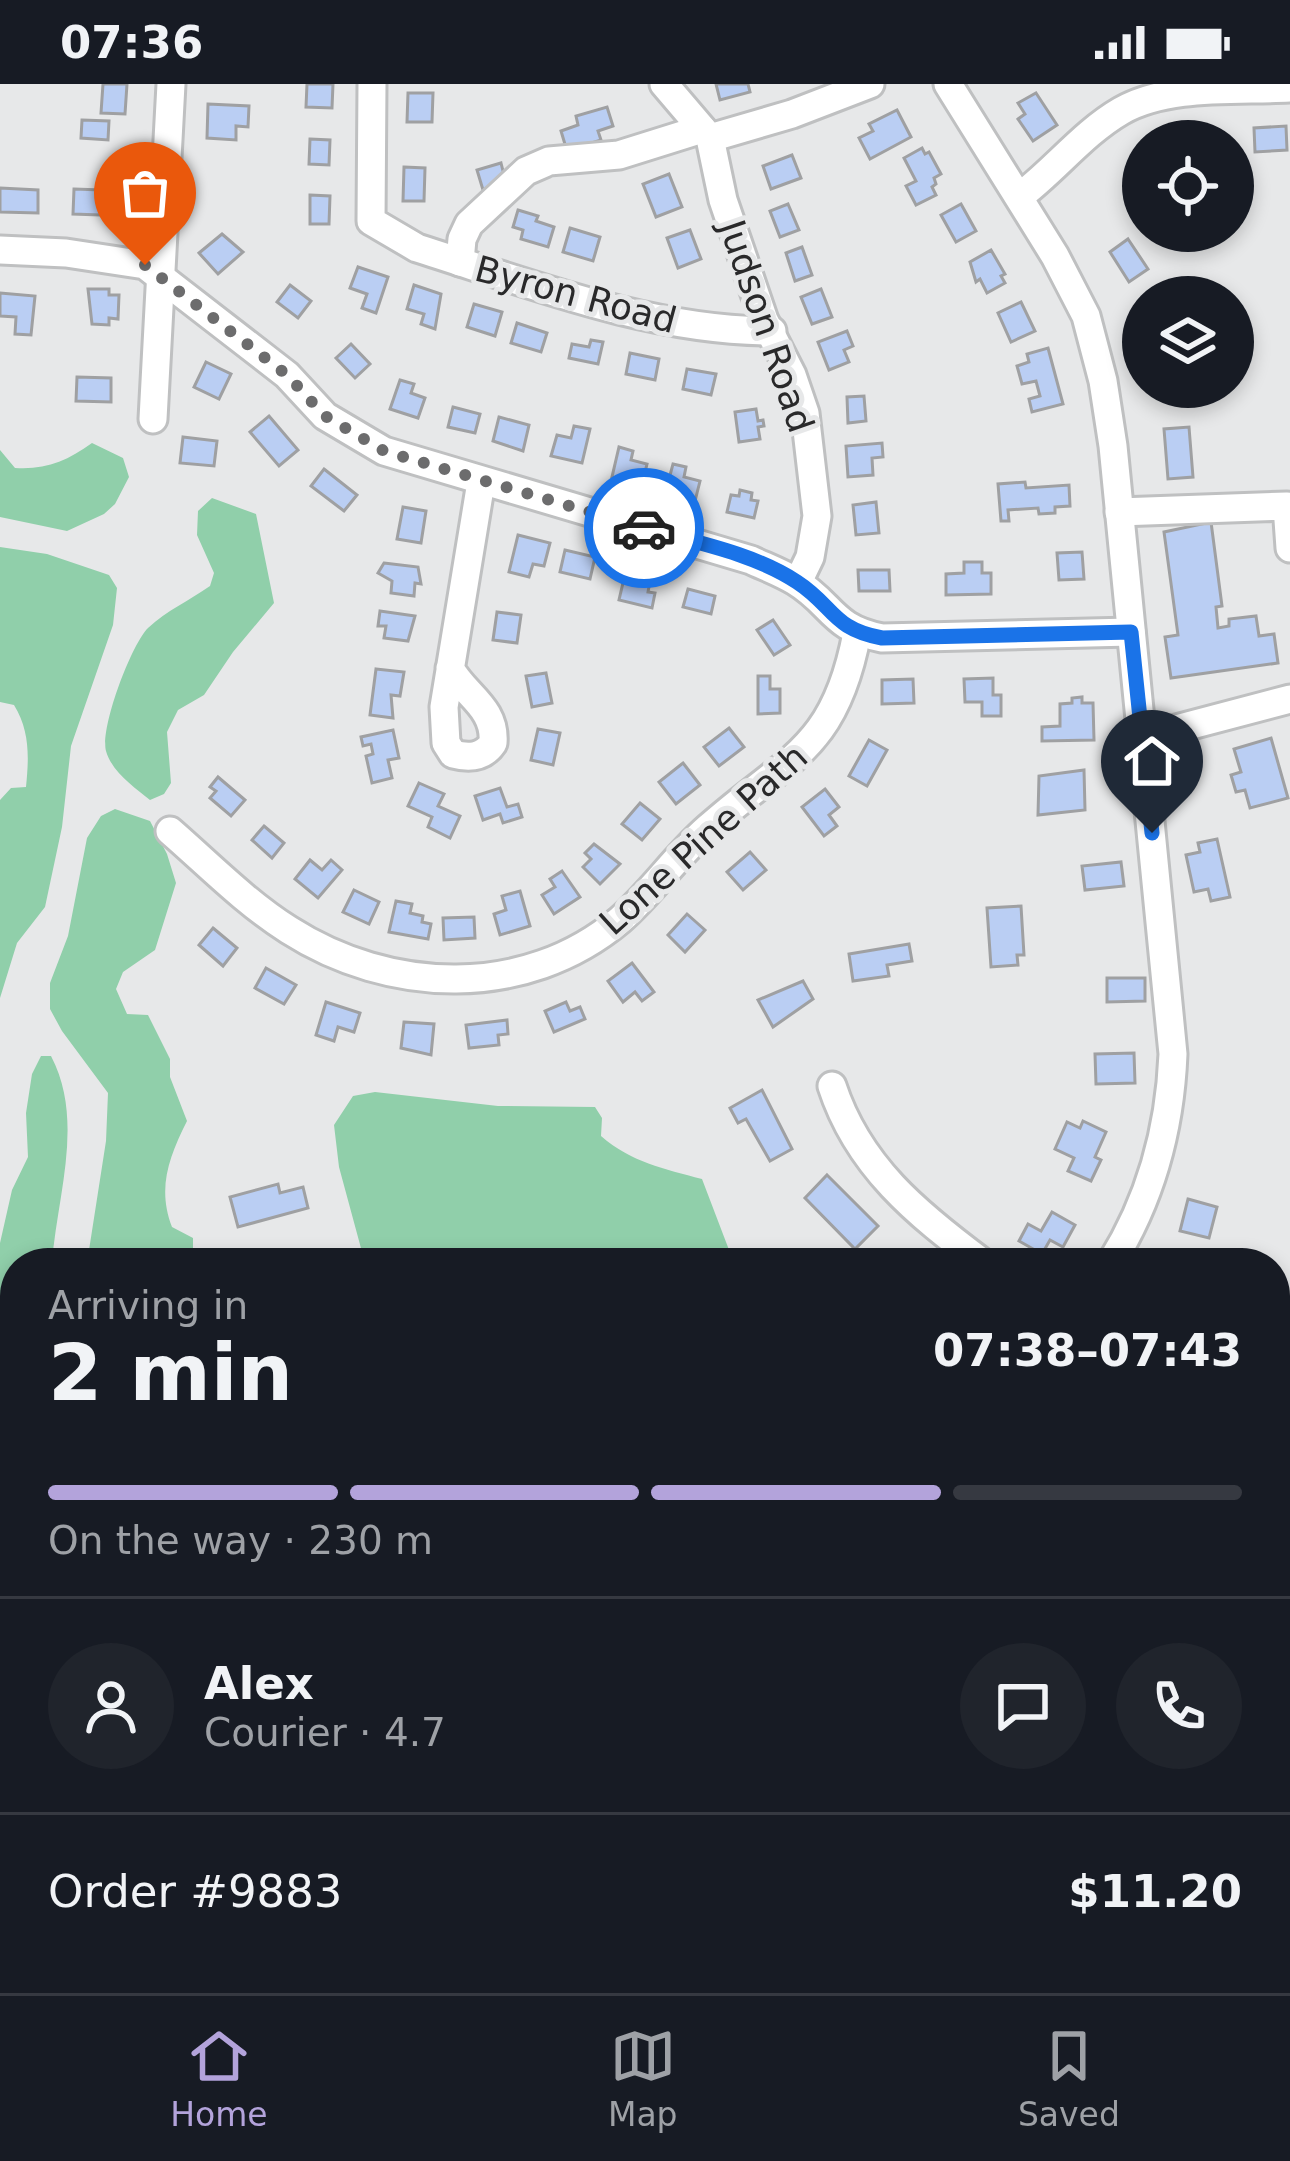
<!DOCTYPE html>
<meta charset="utf-8">
<style>
:root{--surface:#171b24;--page:#20242c;--text:#f1f3f6;--muted:#9ea1a6;--line:#363941;--accent:#b3a3db}
body{margin:0;font-family:"DejaVu Sans",sans-serif;background:var(--page);color:var(--text);height:100vh;display:flex;flex-direction:column;font-size:45px;white-space:nowrap}
*{box-sizing:border-box;margin:0}
p{font-size:39px;color:var(--muted)}
.icon{flex:none;width:66px;height:66px;fill:none;stroke:currentColor;stroke-width:2;stroke-linecap:round;stroke-linejoin:round}
.map{position:relative;flex:1;overflow:hidden}
.side{position:absolute;left:0px;top:1164px;width:1290px;height:747px;display:flex;flex-direction:column;background:var(--surface);border-radius:48px 48px 0 0;box-shadow:0 6px 18px #0003}
.side>*{flex:none}
.controls{position:absolute;left:1122px;top:36px;display:grid;gap:24px}
.controls a{display:grid;place-items:center;width:132px;height:132px;border-radius:50%;background:var(--surface);box-shadow:0 6px 18px #0003;font-size:60px}
.pin{position:absolute;display:grid;place-items:center;width:102px;height:102px;color:#fff;margin:-123px -51px;border-radius:50% 50% 50% 0;rotate:-45deg;box-shadow:0 0 12px #0007}
.pin .icon{rotate:45deg}
.courier{position:absolute;display:grid;place-items:center;width:120px;height:120px;margin:-60px;border:9px solid #1a73e8;border-radius:50%;background:#fff;color:#222;box-shadow:0 3px 15px #0007}
.summary em{font-style:normal;font-weight:700}
.summary div{display:flex;flex-direction:column-reverse}
.summary{display:flex;align-items:center;justify-content:space-between;height:204px;padding:0 48px}
h1{font-size:78px;font-weight:700;line-height:90px}
.bar{display:grid;grid-template-columns:repeat(4,1fr);gap:18px 12px;align-content:center;height:144px;padding:0 48px}
.bar i{height:15px;border-radius:9px;background:var(--line)}
.bar .active{background:var(--accent)}
.bar p{grid-column:span 4}
.line{display:flex;align-items:center;gap:30px;padding:0 48px;border-top:3px solid var(--line)}
.line div{flex:1}
.round{display:grid;place-items:center;flex:none;width:126px;height:126px;border-radius:63px;background:var(--page)}
.status{display:flex;justify-content:space-between;align-items:center;height:84px;padding:0 60px;background:var(--surface);direction:ltr}
.status svg{height:33px;fill:currentColor}
.tab-bar{display:flex;justify-content:space-around;align-items:center;height:168px;border-top:3px solid var(--line);background:var(--surface);font-size:33px;color:var(--muted)}
.tab-bar a{display:grid;justify-items:center;gap:6px}
.tab-bar .active{color:var(--accent)}
.map>svg:first-child{display:block}
.green{fill:#90cfaa}
.lines{fill:none;stroke-linecap:round;stroke-linejoin:round}
.stream{stroke:#7adbec;stroke-width:6}
.building{fill:#bacef3;stroke:#9fa0a2;stroke-width:3}
.minor-casing{stroke:#bfc0c1;stroke-width:33}
.minor{stroke:#fff;stroke-width:27}
.done{stroke:#6c6c6d;stroke-width:12;stroke-dasharray:0 21.6}
.route{stroke:#1a73e8;stroke-width:15}
.labels{text-anchor:middle;stroke-width:10;stroke-linejoin:round;paint-order:stroke}
.street-label{font-size:36px;fill:#29292a;stroke:#e7e8e9}
</style>
<div class="status"><b>07:36</b><svg viewBox="0 0 49 12"><path d="M0 12V9h3v3zM5 12V6h3v6zM10 12V3h3v9zM15 12V0h3v12zM26 1h20v11H26zM47 4h2v5h-2z"/></svg></div>
<div class="map">
<svg width="1290" height="1909" viewBox="0 0 1290 1909">
<rect width="100%" height="100%" fill="#e7e8e9"/>
<g class="green">
<path d="M92,359L123,374L129,393L115,420L104,430L67,447L0,433V366L15,384C46,386 67,377 92,359Z"/>
<path d="M212,414L256,430L274,519L233,568L204,611L178,626L167,648L171,699L164,710L150,716C134,703 112,688 106,667C100,644 131,561 148,544C167,526 189,517 210,502L214,489L197,451L198,427Z"/>
<path d="M0,463L47,470L109,491L117,504L113,541L71,662L62,743L45,823L17,859L0,914V716L11,704L26,703C29,673 30,647 14,621L0,618Z"/>
<path d="M115,725L150,737L167,770L176,799L155,866L123,888L116,905L127,930L148,931L170,975V993L187,1037C169,1073 157,1104 172,1143L193,1154V1179H87L106,1057L108,1009L62,947L50,925V899L68,852L87,754L101,732Z"/>
<path d="M41,972H51C85,1037 57,1111 52,1179H15V1391L0,1368V1159L12,1106L28,1073L26,1029L32,990Z"/>
<path d="M375,1008L498,1022L595,1023L602,1034L601,1052C631,1078 664,1085 702,1095L734,1179H365L339,1083L334,1041L353,1012Z"/>
<polygon points="0,1558 15,1563 15,1762 0,1723"/>
<polygon points="62,1896 178,1896 181,1905 177,1909 68,1909"/>
</g>
<g class="lines">
<g class="stream">
<polyline points="1275,1463 1290,1461"/>
<polyline points="811,1896 815,1909"/>
</g>
</g>
<g class="building">
<polygon points="103,0 127,0 125,30 101,29"/>
<polygon points="307,0 333,0 332,24 306,23"/>
<polygon points="716,0 748,0 750,8 720,16"/>
<polygon points="408,9 433,9 432,38 407,38"/>
<polygon points="1036,9 1057,41 1033,57 1018,35 1025,30 1018,19"/>
<polygon points="208,20 249,22 248,43 236,42 236,56 207,54"/>
<polygon points="607,23 613,42 598,47 601,56 567,67 561,47 578,41 576,32"/>
<polygon points="897,26 911,53 870,75 859,54 873,47 869,40"/>
<polygon points="82,36 109,37 108,56 81,54"/>
<polygon points="1286,42 1287,66 1255,68 1254,44"/>
<polygon points="310,55 330,56 329,81 309,80"/>
<polygon points="922,64 925,70 929,68 941,90 934,94 936,100 932,103 936,111 916,121 906,102 916,97 904,74"/>
<polygon points="792,71 801,94 771,105 763,82"/>
<polygon points="501,79 506,99 483,106 477,86"/>
<polygon points="404,83 425,84 424,117 403,117"/>
<polygon points="669,90 682,123 656,133 643,100"/>
<polygon points="0,104 38,106 38,129 0,128"/>
<polygon points="74,105 129,107 128,132 73,130"/>
<polygon points="310,111 330,112 329,140 310,140"/>
<polygon points="788,120 799,146 780,153 770,127"/>
<polygon points="961,120 976,147 956,158 941,131"/>
<polygon points="518,126 538,132 536,137 554,143 548,163 521,155 523,146 513,143"/>
<polygon points="570,144 600,153 593,177 563,168"/>
<polygon points="690,146 701,175 678,184 667,154"/>
<polygon points="222,150 243,168 218,190 199,169"/>
<polygon points="1128,155 1148,185 1129,198 1110,168"/>
<polygon points="802,163 812,191 795,197 786,169"/>
<polygon points="991,166 1005,190 1001,192 1005,199 987,209 980,195 976,198 970,178"/>
<polygon points="358,183 388,193 376,229 362,224 367,210 350,204"/>
<polygon points="290,201 311,217 298,234 277,218"/>
<polygon points="414,201 441,210 435,245 421,240 424,230 407,225"/>
<polygon points="88,205 109,205 109,211 119,211 118,235 109,234 109,241 92,240"/>
<polygon points="821,205 832,233 812,240 801,213"/>
<polygon points="0,209 35,212 31,251 15,250 16,233 0,232"/>
<polygon points="1021,218 1035,247 1011,258 998,229"/>
<polygon points="474,220 502,228 495,252 467,243"/>
<polygon points="517,239 547,249 541,268 511,259"/>
<polygon points="847,247 853,262 844,266 849,278 829,286 818,258"/>
<polygon points="591,256 603,258 598,280 569,274 572,260 589,263"/>
<polygon points="351,260 370,280 355,294 336,274"/>
<polygon points="1048,264 1063,320 1032,328 1029,315 1040,312 1036,297 1022,300 1017,282 1029,278 1027,270"/>
<polygon points="630,269 659,275 655,296 626,290"/>
<polygon points="206,278 231,290 219,315 194,303"/>
<polygon points="687,285 716,290 711,311 683,305"/>
<polygon points="77,293 111,294 111,318 76,317"/>
<polygon points="400,296 414,300 411,309 425,314 418,334 390,325"/>
<polygon points="864,312 866,337 848,339 847,313"/>
<polygon points="453,323 480,330 475,349 448,343"/>
<polygon points="756,325 758,337 763,336 764,342 758,343 760,355 739,358 735,328"/>
<polygon points="269,332 298,366 279,382 250,348"/>
<polygon points="499,333 529,341 523,367 493,357"/>
<polygon points="574,342 590,345 582,379 551,372 557,351 571,354"/>
<polygon points="1189,343 1193,393 1168,395 1164,345"/>
<polygon points="183,353 217,357 214,382 180,379"/>
<polygon points="882,359 883,373 872,374 873,391 848,393 846,362"/>
<polygon points="619,363 633,367 631,376 647,380 642,400 612,393"/>
<polygon points="673,380 686,383 684,393 700,397 695,417 665,410"/>
<polygon points="324,385 357,411 344,427 311,402"/>
<polygon points="1025,398 1026,404 1069,401 1070,422 1055,423 1055,429 1039,430 1038,424 1008,426 1009,437 1001,437 998,400"/>
<polygon points="740,406 752,409 751,416 758,417 754,434 727,428 731,411 739,412"/>
<polygon points="876,418 879,449 856,451 853,421"/>
<polygon points="403,423 426,427 421,459 397,455"/>
<polygon points="1211,438 1222,522 1216,523 1218,544 1229,542 1229,535 1256,532 1259,552 1274,550 1278,579 1171,594 1165,553 1178,551 1164,448"/>
<polygon points="518,451 550,459 544,482 533,480 529,493 509,488"/>
<polygon points="565,466 595,473 590,495 560,488"/>
<polygon points="1082,468 1084,495 1059,496 1057,469"/>
<polygon points="964,478 982,478 982,489 991,489 991,510 946,511 946,490 964,489"/>
<polygon points="384,479 418,483 421,500 415,499 414,512 391,509 392,497 378,489"/>
<polygon points="626,486 651,492 648,508 655,509 652,524 619,516"/>
<polygon points="858,486 889,486 890,507 859,507"/>
<polygon points="688,505 715,512 711,530 683,523"/>
<polygon points="380,527 415,532 408,557 384,554 386,542 378,542"/>
<polygon points="497,528 521,531 517,559 493,556"/>
<polygon points="773,536 790,561 774,571 757,546"/>
<polygon points="376,585 404,588 400,612 391,611 393,634 370,631"/>
<polygon points="546,589 552,619 532,623 526,592"/>
<polygon points="758,592 770,592 770,605 780,605 780,629 758,630"/>
<polygon points="993,594 993,611 1001,611 1001,632 982,632 982,618 965,618 964,595"/>
<polygon points="913,595 914,619 882,620 882,596"/>
<polygon points="1082,613 1082,619 1093,619 1094,656 1042,657 1042,643 1060,642 1060,620 1072,619 1072,614"/>
<polygon points="729,644 744,663 719,682 704,663"/>
<polygon points="538,645 560,649 553,681 531,676"/>
<polygon points="393,646 399,674 388,676 392,694 372,699 366,672 373,670 371,660 363,662 361,653"/>
<polygon points="1271,654 1288,714 1250,724 1245,706 1236,708 1231,691 1241,688 1234,665"/>
<polygon points="869,656 887,666 867,702 849,692"/>
<polygon points="683,679 700,701 676,720 659,698"/>
<polygon points="1084,686 1085,726 1038,731 1039,692"/>
<polygon points="218,693 245,716 231,732 210,714 216,707 210,703"/>
<polygon points="419,699 444,710 438,722 460,732 450,754 428,743 432,733 408,722"/>
<polygon points="500,704 507,723 518,720 522,733 503,739 500,730 483,736 475,712"/>
<polygon points="825,705 839,723 829,731 837,742 824,752 802,723"/>
<polygon points="640,719 660,735 642,756 622,740"/>
<polygon points="264,742 284,759 272,774 252,756"/>
<polygon points="1217,755 1230,813 1211,817 1208,805 1194,808 1186,771 1200,768 1198,759"/>
<polygon points="594,760 620,780 600,800 583,783 591,775 585,769"/>
<polygon points="750,768 766,786 743,806 727,788"/>
<polygon points="310,776 322,786 331,776 342,786 318,814 295,795"/>
<polygon points="1121,778 1124,802 1085,806 1082,782"/>
<polygon points="562,787 580,813 554,830 542,811 555,803 550,795"/>
<polygon points="354,806 379,818 369,840 343,828"/>
<polygon points="520,807 530,842 500,851 494,830 506,826 502,812"/>
<polygon points="396,817 412,820 410,829 423,832 422,838 431,840 428,855 389,848"/>
<polygon points="1021,822 1024,871 1017,871 1018,881 991,883 987,824"/>
<polygon points="687,830 705,846 685,868 668,851"/>
<polygon points="474,833 475,854 444,856 443,834"/>
<polygon points="213,844 237,864 223,882 199,861"/>
<polygon points="909,860 912,877 887,881 889,892 853,897 849,870"/>
<polygon points="632,879 654,908 642,917 635,908 623,918 608,897"/>
<polygon points="266,884 296,901 284,920 255,904"/>
<polygon points="1107,894 1145,894 1145,917 1107,918"/>
<polygon points="803,897 813,915 773,943 758,916"/>
<polygon points="326,918 360,929 354,948 338,943 334,957 316,951"/>
<polygon points="566,918 570,927 580,923 585,935 554,948 545,927"/>
<polygon points="507,936 508,950 498,951 499,961 469,964 466,941"/>
<polygon points="404,938 434,940 431,971 401,964"/>
<polygon points="1134,969 1135,999 1096,1000 1095,970"/>
<polygon points="762,1006 792,1065 770,1077 746,1035 738,1039 730,1024"/>
<polygon points="1083,1037 1106,1048 1095,1073 1101,1076 1091,1097 1068,1087 1074,1074 1055,1065 1067,1038 1080,1044"/>
<polygon points="827,1091 878,1142 855,1165 805,1114"/>
<polygon points="278,1100 280,1109 303,1103 308,1124 238,1143 230,1113"/>
<polygon points="1188,1115 1217,1123 1209,1154 1180,1147"/>
<polygon points="1052,1128 1075,1141 1063,1163 1050,1156 1042,1170 1019,1157 1028,1140 1041,1147"/>
<polygon points="1055,1896 1087,1896 1092,1906 1042,1909 1039,1905"/>
</g>
<g class="lines">
<defs>
<g id="minor">
<path d="M372,0L371,137L417,164C531,200 651,247 772,247"/>
<polyline points="664,0 710,54 723,116 764,236 792,291 805,329 817,432 810,473 798,498"/>
<path d="M948,0L1055,172L1086,232L1103,297L1113,362L1173,970C1170,1044 1151,1115 1111,1179"/>
<polyline points="710,54 792,30 870,0"/>
<path d="M1019,113C1054,87 1083,49 1121,27C1168,0 1237,7 1290,4"/>
<path d="M0,166L66,169L145,181L287,291L325,332L384,367L751,476C766,483 782,489 795,497C833,520 831,544 882,554L1131,548"/>
<polyline points="460,178 462,155 469,140 526,87 549,77 619,71 702,45"/>
<polyline points="153,335 171,0"/>
<polyline points="1119,428 1287,422 1290,464"/>
<path d="M450,584C464,611 496,623 493,659C483,674 468,674 453,670L446,659L444,623L481,398"/>
<polyline points="1142,654 1290,615"/>
<path d="M170,747C208,780 246,819 289,846C389,910 525,916 620,836C652,808 676,772 708,744C788,673 835,666 857,549"/>
<path d="M832,1002C858,1082 917,1130 983,1179"/>
<polyline points="0,1514 15,1524"/>
<polyline points="1275,1763 1290,1759"/>
<polyline points="1275,1887 1286,1909"/>
<polyline points="289,1896 298,1909"/>
<polyline points="326,1896 341,1909"/>
<polyline points="402,1909 415,1896"/>
<polyline points="994,1909 997,1896"/>
</g>
</defs>
<use href="#minor" class="minor-casing"/>
<use href="#minor" class="minor"/>
</g>
<g class="lines">
<polyline class="done" points="145,181 287,291 325,332 384,367 644,444"/>
<path class="route" d="M644,444C694,458 753,469 797,498C834,522 832,545 882,554L1131,548L1152,749"/>
</g>
<g class="labels">
<g class="street-label">
<text transform="translate(576 210) rotate(15)" y="13">Byron Road</text>
<text transform="translate(767 242) rotate(71)" y="13">Judson Road</text>
<text transform="translate(703 755) rotate(-42)" y="13">Lone Pine Path</text>
</g>
</g>
</svg>
<div class="controls">
<a><svg class="icon" aria-label="locate" viewBox="0 0 24 24"><circle cx="12" cy="12" r="6"/><path d="M12 2v4M12 18v4M2 12h4M18 12h4"/></svg></a>
<a><svg class="icon" aria-label="layers" viewBox="0 0 24 24"><path d="M12 4l9 5-9 5-9-5zM3 14l9 5 9-5"/></svg></a>
</div>
<div class="pin" style="left:145px;top:181px;background:#ea580c"><svg class="icon" aria-label="bag" viewBox="0 0 24 24"><path d="M5 8h14l-1 12H6zM9 8a3 3 0 0 1 6 0"/></svg></div>
<div class="pin" style="left:1152px;top:749px;background:#1f2937"><svg class="icon" aria-label="home" viewBox="0 0 24 24"><path d="M3 11l9-7 9 7M6 9v11h12V9"/></svg></div>
<div class="courier" style="left:644px;top:444px"><svg class="icon" aria-label="car" viewBox="0 0 24 24"><path d="M5 17H2v-5l4-1 3-4h7l3 4 3 1v5h-3M9 17h6M6 11h13"/><circle cx="7" cy="17" r="2"/><circle cx="17" cy="17" r="2"/></svg></div>
<section class="side">
<div class="summary"><div><h1>2 min</h1><p>Arriving in</p></div><em>07:38–07:43</em></div>
<div class="bar"><i class="active"></i><i class="active"></i><i class="active"></i><i></i><p>On the way · 230 m</p></div>
<div class="line" style="height:216px"><a class="round"><svg class="icon" aria-label="person" viewBox="0 0 24 24"><circle cx="12" cy="8" r="4"/><path d="M4 21q1-7 8-7t8 7"/></svg></a><div><b>Alex</b><p>Courier · 4.7</p></div><a class="round"><svg class="icon" aria-label="chat" viewBox="0 0 24 24"><path d="M4 5h16v11H9l-5 4z"/></svg></a><a class="round"><svg class="icon" aria-label="phone" viewBox="0 0 24 24"><path d="M5 4h4l2 5-3 2q2 4 5 5l2-3 5 2v4C11 20 4 13 5 4z"/></svg></a></div>
<div class="line" style="height:156px"><div>Order #9883</div><b>$11.20</b></div>
</section>
</div>
<nav class="tab-bar">
<a class="active"><svg class="icon" aria-label="home" viewBox="0 0 24 24"><path d="M3 11l9-7 9 7M6 9v11h12V9"/></svg>Home</a>
<a><svg class="icon" aria-label="map" viewBox="0 0 24 24"><path d="M3 6l6-2 6 2 6-2v14l-6 2-6-2-6 2zM9 4v14M15 6v14"/></svg>Map</a>
<a><svg class="icon" aria-label="saved" viewBox="0 0 24 24"><path d="M7 4h10v16l-5-4-5 4z"/></svg>Saved</a>
</nav>
